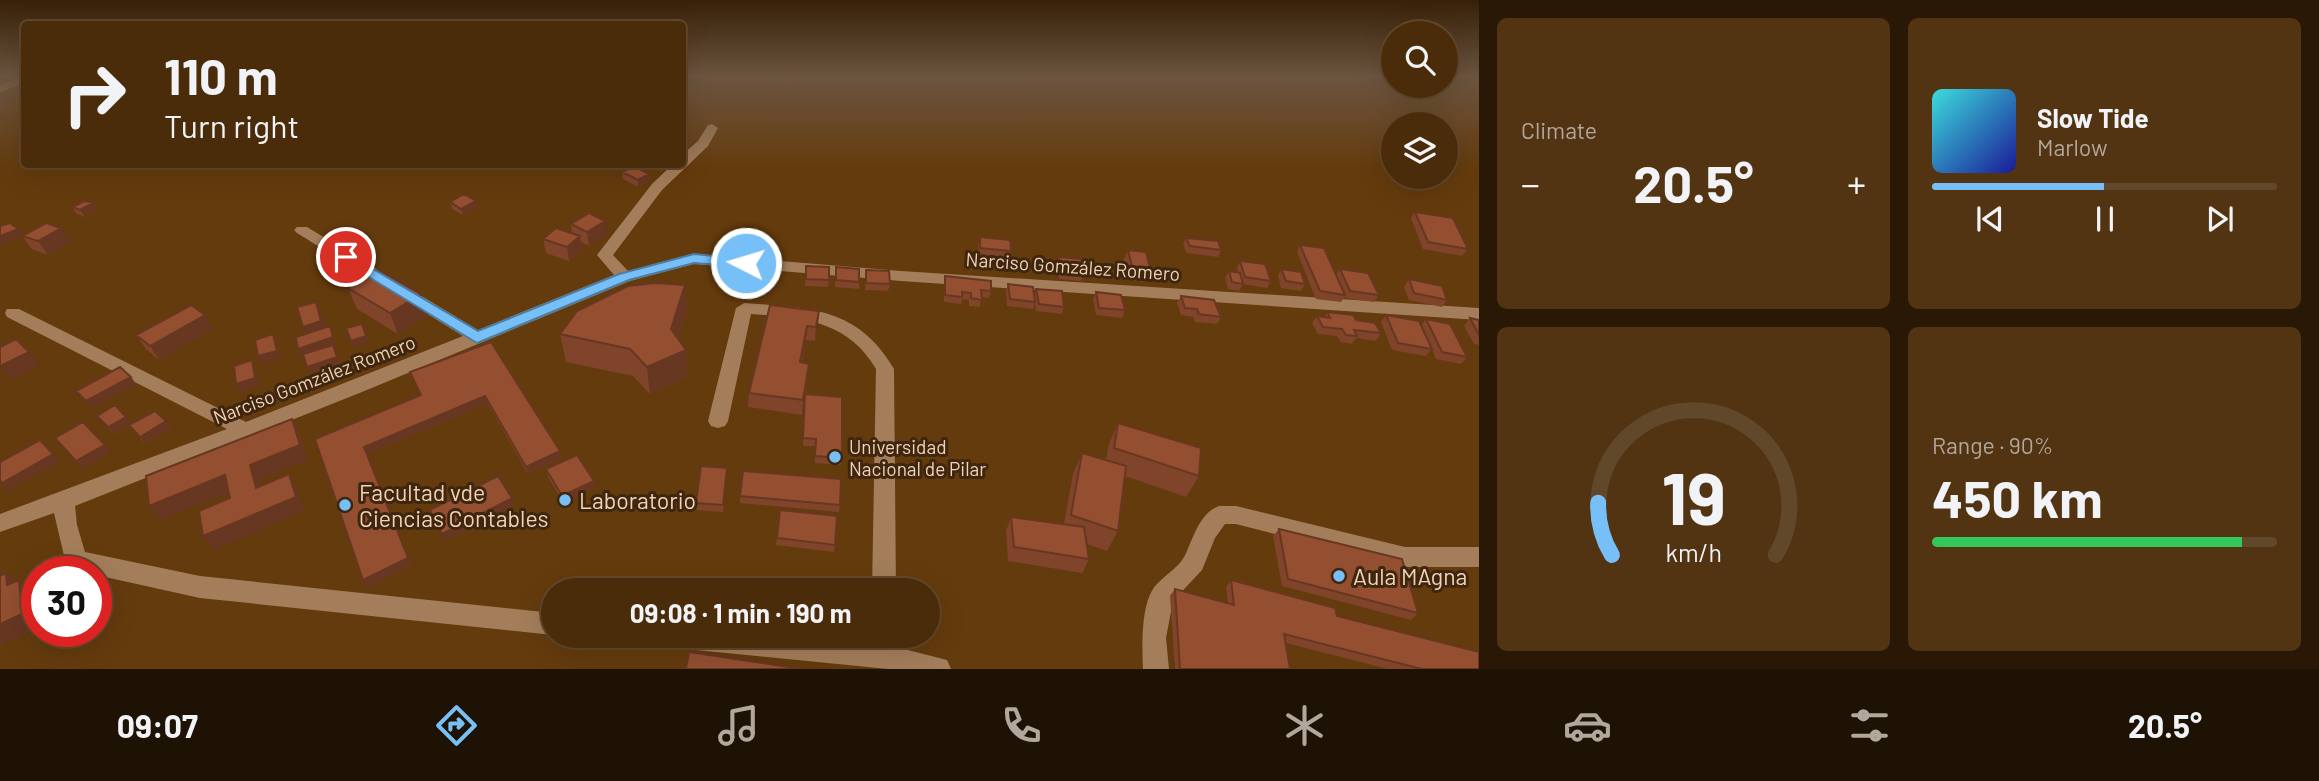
<!DOCTYPE html>
<meta charset="utf-8">
<style>
:root{--surface:#4b2c0a;--page:#523413;--text:#f1f3f6;--muted:#b2a79c;--line:#62482b;--accent:#77bff7}
body{margin:0;font-family:Barlow,sans-serif;background:var(--page);color:var(--text);height:100vh;display:flex;flex-direction:column;font-size:26px;white-space:nowrap}
*{box-sizing:border-box;margin:0}
p{font-size:23px;color:var(--muted)}
.icon{flex:none;width:38px;height:38px;fill:none;stroke:currentColor;stroke-width:2;stroke-linecap:round;stroke-linejoin:round}
.map{position:relative;flex:1;overflow:hidden}
.panel{display:flex;flex-direction:column;gap:18px;padding:18px;background:#291806;width:840px}
.panel>*{flex:none}
.banner{position:absolute;left:21px;top:21px;width:665px;height:147px;border-radius:7px;box-shadow:0 7px 28px #0002,0 0 0 2px var(--line);background:#4b2c0a;color:var(--text);overflow:hidden}
.fabs{position:absolute;left:1381px;top:21px;display:grid;gap:14px}
.fabs a{display:grid;place-items:center;width:77px;height:77px;border-radius:50%;background:var(--surface);box-shadow:0 7px 28px #0002,0 0 0 2px var(--line);font-size:35px}
.speed{position:absolute;left:21px;top:556px;display:flex;gap:14px;font-size:35px;font-weight:700;text-align:center}
.speed>*{display:grid;place-content:center;width:91px;height:91px;border-radius:50%;background:var(--surface);box-shadow:0 7px 28px #0002,0 0 0 2px var(--line);line-height:1}
.speed .limit{border:10px solid #d22;background:#fff;color:#111}
.pin{position:absolute;display:grid;place-items:center;width:60px;height:60px;color:#fff;margin:-30px;border:4px solid #fff;border-radius:50%;box-shadow:0 2px 7px #0007}
.me{position:absolute;width:77px;margin:-38px;rotate:275deg;stroke-linejoin:round;filter:drop-shadow(0 0 5px #0008)}
.turn{display:flex;align-items:center;gap:24px;height:147px;padding:0 28px;font-size:32px}
.turn .icon{width:91px;height:91px;stroke-width:2.5}
.turn b{display:block;font-size:49px;line-height:60px}
.big{font-size:52px;font-weight:700;line-height:1.1}
.panel .tile{flex:1;display:flex;flex-direction:column;justify-content:center;gap:10px;min-width:0;padding:0 24px;border-radius:10px;background:var(--page)}
.panel .dial{align-items:center;gap:0}
.dial svg{height:182px;overflow:visible;fill:none;stroke:var(--line);stroke-width:7;stroke-linecap:round;text-anchor:middle}
.dial text{fill:var(--text);stroke:none}
.song{display:flex;align-items:center;gap:21px}
.cover{width:84px;height:84px;border-radius:10px;background:linear-gradient(135deg,hsl(180 70% 55%),hsl(240 70% 35%))}
.played{height:7px;border-radius:4px;background:linear-gradient(90deg,var(--accent) 50%,var(--line) 50%)}
.keys{display:flex;justify-content:space-around;direction:ltr}
.heat{display:flex;justify-content:space-between;align-items:center;font-size:38px;direction:ltr}
.charge{height:10px;border-radius:5px;background:linear-gradient(90deg,#34c759 90%,var(--line) 0)}
.panel .tiles{flex:1;display:grid;gap:18px;grid-template-columns:repeat(2,1fr)}
.trip{position:absolute;left:541px;top:578px;width:399px;height:70px;border-radius:35px;background:var(--surface);box-shadow:0 7px 28px #0002,0 0 0 2px var(--line);font-weight:700;line-height:70px;text-align:center}
.dock{display:flex;height:112px;justify-content:space-around;align-items:center;background:#1e1204;color:var(--muted)}
.dock .icon{width:49px;height:49px}
.dock .selected{color:var(--accent)}
.dock b{font-size:32px;color:var(--text)}
main{display:flex;flex:1;min-height:0}
.map>svg:first-child{display:block}
.lines{fill:none;stroke-linecap:round;stroke-linejoin:round}
.minor{fill:#a47e5b;fill-rule:evenodd}
.wall{fill:#7f442a}
.shaded-wall{fill:#683722}
.building{fill:#944f31;stroke:#683722;stroke-width:2}
.route{fill:#77bff7;stroke:#4d7ca1;stroke-width:2}
.poi-dot{fill:#77bff7;stroke:#3e260f;stroke-width:2.5}
.labels{text-anchor:middle;dominant-baseline:central;stroke-width:6;stroke-linejoin:round;paint-order:stroke}
.street-label{font-size:19px;fill:#f2d3b7;stroke:#3e260f}
.poi-label{font-size:19px;fill:#f2d3b7;stroke:#3e260f;text-anchor:start}
.near-poi-label{font-size:23px;fill:#f2d3b7;stroke:#3e260f;text-anchor:start}
</style>
<main>
<div class="map">
<svg width="1479" height="669" viewBox="0 0 1479 669">
<rect width="100%" height="100%" fill="#643b0d"/>
<g class="lines">
<path class="minor" d="M 24,76 L 24,83 L 0,92 L 0,85 Z
M 712,124 L 718,128 L 708,146 L 662,190 L 613,255 L 628,271 L 694,254 L 901,271 L 1479,308 L 1479,320 L 901,281 L 694,264 L 630,281 L 362,392 L 75,506 L 77,525 L 85,552 L 200,576 L 553,613 L 553,635 L 200,598 L 96,575 L 96,572 L 68,567 L 65,560 L 54,513 L 0,532 L 0,514 L 227,429 L 7,317 L 5,313 L 7,309 L 19,309 L 246,422 L 463,336 L 297,233 L 294,230 L 297,227 L 307,227 L 478,330 L 614,275 L 597,255 L 652,184 L 673,164 L 682,164 L 682,155 L 698,141 L 708,125 Z
M 744,303 C 809,308 858,307 894,369 L 896,590 L 872,590 L 876,369 C 847,320 803,318 751,314 L 728,421 L 725,426 L 718,428 L 711,426 L 708,421 L 736,308 Z
M 1219,506 L 1236,506 L 1405,547 L 1479,547 L 1479,567 L 1405,567 L 1236,524 L 1225,524 L 1215,538 L 1202,570 L 1173,601 L 1166,638 L 1169,669 L 1143,669 C 1142,647 1141,608 1153,589 C 1162,576 1180,568 1186,553 C 1194,536 1200,513 1219,506 Z
M 654,635 L 792,635 L 872,643 L 872,635 L 896,635 L 896,647 L 947,660 L 951,669 L 888,669 L 666,647 L 657,643 Z"/>
</g>
<path class="wall" d="M 788,76 L 801,76 L 801,79 L 793,86 L 785,84 L 785,78 Z
M 622,172 L 649,174 L 650,180 L 638,187 L 623,179 Z
M 476,201 L 478,207 L 463,215 L 452,209 L 450,202 Z
M 93,203 L 97,210 L 85,217 L 77,214 L 72,207 Z
M 1415,212 L 1468,249 L 1462,256 L 1423,249 L 1411,218 Z
M 571,224 L 607,235 L 589,246 L 581,242 L 583,250 L 569,261 L 546,253 L 543,239 L 572,234 Z
M 22,236 L 71,242 L 48,255 L 32,249 Z
M 980,237 L 1011,251 L 1009,258 L 979,255 L 978,244 Z
M 1186,238 L 1221,250 L 1218,257 L 1187,253 L 1183,245 Z
M 1300,245 L 1336,275 L 1340,269 L 1379,295 L 1374,302 L 1345,298 L 1345,296 L 1341,302 L 1316,299 L 1297,252 Z
M 1128,250 L 1150,268 L 1144,282 L 1126,280 L 1122,264 Z
M 1059,257 L 1084,274 L 1081,281 L 1059,279 L 1057,264 Z
M 1240,261 L 1271,281 L 1267,288 L 1243,284 L 1239,291 L 1228,289 L 1225,278 L 1229,271 L 1238,273 L 1237,268 Z
M 806,266 L 829,280 L 828,287 L 805,286 Z
M 836,267 L 859,282 L 859,289 L 835,287 Z
M 1281,269 L 1305,284 L 1301,291 L 1281,288 L 1278,276 Z
M 866,270 L 890,284 L 888,291 L 865,290 Z
M 945,276 L 991,291 L 989,298 L 981,297 L 980,307 L 969,306 L 969,300 L 962,299 L 961,304 L 944,302 L 944,283 Z
M 1409,279 L 1447,300 L 1442,307 L 1409,300 L 1404,287 Z
M 1008,284 L 1035,302 L 1033,309 L 1007,306 L 1006,291 Z
M 685,285 L 687,312 L 678,339 L 686,350 L 687,377 L 650,394 L 633,376 L 566,362 L 560,334 Z
M 348,288 L 428,315 L 398,334 L 357,309 Z
M 1036,289 L 1064,307 L 1062,314 L 1036,311 L 1034,296 Z
M 1096,292 L 1125,310 L 1122,318 L 1096,315 L 1093,299 Z
M 1181,296 L 1221,317 L 1217,324 L 1195,322 L 1193,317 L 1181,315 L 1177,303 Z
M 819,311 L 815,341 L 806,340 L 802,363 L 809,364 L 806,394 L 842,458 L 841,465 L 815,463 L 815,446 L 803,446 L 805,396 L 802,415 L 748,407 L 749,393 Z
M 1327,312 L 1356,320 L 1381,333 L 1376,341 L 1356,338 L 1352,344 L 1341,342 L 1337,336 L 1318,334 L 1312,323 L 1317,316 L 1324,317 Z
M 1386,315 L 1421,326 L 1426,319 L 1467,357 L 1461,364 L 1436,359 L 1432,349 L 1426,356 L 1392,350 L 1381,322 Z
M 1470,318 L 1479,320 L 1479,345 L 1474,344 L 1464,326 Z
M 213,329 L 159,360 L 146,349 L 136,335 Z
M 491,342 L 560,451 L 562,458 L 528,474 L 488,404 L 367,454 L 411,565 L 367,587 L 315,439 L 421,395 L 410,372 Z
M 97,416 L 132,424 L 166,421 L 171,428 L 145,444 L 129,426 L 114,434 Z
M 1118,423 L 1199,476 L 1186,497 L 1125,476 L 1118,531 L 1107,551 L 1087,544 L 1089,559 L 1082,573 L 1008,561 L 1006,531 L 1011,517 L 1064,524 L 1073,474 L 1082,453 L 1106,460 L 1109,444 Z
M 727,468 L 723,512 L 697,510 L 696,503 Z
M 546,469 L 595,488 L 564,503 L 548,477 Z
M 740,496 L 840,505 L 839,512 L 740,503 Z
M 1279,529 L 1418,613 L 1411,620 L 1282,586 L 1273,536 Z
M 777,538 L 835,545 L 834,552 L 776,545 Z
M 1231,580 L 1337,616 L 1479,669 L 1388,669 L 1286,643 L 1290,669 L 1175,669 L 1170,596 L 1175,589 L 1228,603 L 1226,587 Z"/>
<path class="shaded-wall" d="M 798,76 L 801,76 L 801,79 L 793,86 L 794,80 Z
M 1,94 L 9,107 L 0,111 L 0,95 Z
M 649,174 L 650,180 L 638,187 L 638,180 Z
M 476,201 L 478,207 L 463,215 L 461,209 Z
M 93,203 L 97,210 L 85,217 L 80,210 Z
M 605,221 L 607,235 L 589,246 L 587,232 Z
M 61,228 L 71,242 L 48,255 L 38,241 Z
M 18,229 L 23,236 L 0,246 L 0,236 Z
M 580,236 L 583,250 L 569,261 L 567,247 Z
M 685,285 L 687,312 L 673,355 L 686,350 L 687,377 L 650,394 L 647,367 L 671,329 Z
M 421,294 L 428,315 L 398,334 L 390,313 Z
M 316,302 L 322,316 L 328,335 L 310,341 L 303,327 Z
M 819,311 L 818,325 L 815,341 L 816,327 Z
M 205,315 L 213,329 L 159,360 L 150,346 Z
M 330,326 L 336,345 L 333,346 L 340,364 L 311,374 L 307,367 L 333,346 L 302,356 L 298,349 Z
M 807,326 L 806,340 L 799,377 L 800,362 Z
M 365,331 L 369,343 L 354,348 L 351,341 Z
M 273,334 L 277,342 L 280,358 L 262,364 L 258,356 Z
M 29,352 L 40,366 L 12,380 L 0,366 Z
M 252,360 L 256,368 L 259,385 L 241,392 L 236,384 Z
M 809,364 L 808,378 L 802,415 L 803,400 Z
M 131,377 L 136,384 L 92,408 L 86,401 Z
M 485,396 L 488,404 L 367,454 L 411,565 L 367,587 L 363,580 L 364,447 Z
M 126,417 L 132,424 L 114,434 L 108,427 Z
M 292,419 L 300,434 L 308,460 L 259,480 L 265,502 L 256,488 L 250,465 Z
M 166,421 L 171,428 L 145,444 L 140,437 Z
M 105,445 L 111,452 L 82,469 L 76,461 Z
M 560,451 L 562,458 L 528,474 L 526,467 Z
M 53,454 L 60,462 L 9,490 L 2,483 Z
M 289,474 L 297,488 L 304,511 L 214,550 L 203,536 Z
M 225,475 L 235,490 L 161,520 L 149,506 Z
M 594,481 L 595,488 L 564,503 L 562,496 Z
M 512,498 L 514,506 L 445,541 L 442,534 Z
M 6,573 L 20,585 L 19,580 L 34,594 L 37,628 L 0,645 L 0,624 L 7,585 Z"/>
<path class="building" d="M 788,76 L 798,76 L 794,80 L 785,78 Z
M 634,166 L 649,174 L 638,180 L 622,172 Z
M 464,194 L 476,201 L 461,209 L 450,202 Z
M 85,201 L 93,203 L 80,210 L 72,207 Z
M 1415,212 L 1453,218 L 1468,249 L 1428,242 Z
M 589,213 L 605,221 L 587,232 L 571,224 Z
M 10,223 L 18,229 L 0,236 L 0,226 Z
M 46,223 L 61,228 L 38,241 L 22,236 Z
M 556,228 L 580,236 L 567,247 L 543,239 Z
M 980,237 L 1010,240 L 1011,251 L 980,248 Z
M 1186,238 L 1218,241 L 1221,250 L 1190,246 Z
M 1300,245 L 1324,248 L 1345,295 L 1320,291 Z
M 1128,250 L 1146,252 L 1150,268 L 1132,266 Z
M 1059,257 L 1081,259 L 1084,274 L 1061,272 Z
M 1240,261 L 1265,264 L 1271,281 L 1245,277 Z
M 806,266 L 829,267 L 829,280 L 806,279 Z
M 836,267 L 859,269 L 859,282 L 836,280 Z
M 1281,269 L 1301,272 L 1305,284 L 1286,281 Z
M 1340,269 L 1368,273 L 1379,295 L 1350,291 Z
M 378,270 L 421,294 L 390,313 L 348,288 Z
M 866,270 L 889,271 L 890,284 L 866,283 Z
M 1229,271 L 1240,273 L 1243,284 L 1232,282 Z
M 945,276 L 991,281 L 991,291 L 981,290 L 982,300 L 971,298 L 971,293 L 962,292 L 962,297 L 945,295 Z
M 1409,279 L 1442,286 L 1447,300 L 1414,293 Z
M 656,283 L 685,285 L 671,329 L 686,350 L 647,367 L 630,349 L 560,334 L 577,311 L 628,286 Z
M 1008,284 L 1033,287 L 1035,302 L 1010,299 Z
M 1036,289 L 1062,291 L 1064,307 L 1039,304 Z
M 1096,292 L 1121,295 L 1125,310 L 1099,308 Z
M 1181,296 L 1214,300 L 1221,317 L 1199,314 L 1197,309 L 1185,308 Z
M 316,302 L 321,321 L 303,327 L 297,307 Z
M 191,305 L 205,315 L 150,346 L 136,335 Z
M 770,305 L 819,311 L 816,327 L 807,326 L 800,362 L 809,364 L 803,400 L 749,393 Z
M 1327,312 L 1353,315 L 1356,320 L 1375,323 L 1381,333 L 1354,330 L 1357,336 L 1346,335 L 1342,329 L 1323,327 L 1317,316 L 1330,318 Z
M 1386,315 L 1419,321 L 1432,349 L 1398,343 Z
M 1470,318 L 1479,320 L 1479,335 Z
M 1426,319 L 1450,324 L 1467,357 L 1442,352 Z
M 362,324 L 366,336 L 351,341 L 346,328 Z
M 330,326 L 333,337 L 298,349 L 296,337 Z
M 273,334 L 277,351 L 258,356 L 255,340 Z
M 16,339 L 29,352 L 0,366 L 0,347 Z
M 491,342 L 560,451 L 526,467 L 485,396 L 364,447 L 408,558 L 363,580 L 315,439 L 421,395 L 410,372 Z
M 333,345 L 337,357 L 307,367 L 303,354 Z
M 252,360 L 255,378 L 236,384 L 234,366 Z
M 120,367 L 131,377 L 86,401 L 76,391 Z
M 805,394 L 842,397 L 842,458 L 815,456 L 816,439 L 803,438 Z
M 115,405 L 126,417 L 108,427 L 97,416 Z
M 155,411 L 166,421 L 140,437 L 129,425 Z
M 292,419 L 300,445 L 250,465 L 256,488 L 289,474 L 296,497 L 203,536 L 199,511 L 230,498 L 225,475 L 149,506 L 146,476 Z
M 83,422 L 105,445 L 76,461 L 55,438 Z
M 1118,423 L 1201,448 L 1199,476 L 1114,448 Z
M 40,440 L 53,454 L 2,483 L 0,480 L 0,462 Z
M 1082,453 L 1126,466 L 1118,531 L 1071,515 Z
M 577,455 L 594,481 L 562,496 L 546,469 Z
M 701,466 L 727,468 L 723,505 L 696,503 Z
M 743,471 L 841,479 L 840,505 L 740,496 Z
M 498,476 L 512,498 L 442,534 L 430,510 Z
M 780,510 L 837,516 L 835,545 L 777,538 Z
M 1011,517 L 1084,527 L 1089,559 L 1014,547 Z
M 1279,529 L 1402,559 L 1418,613 L 1288,579 Z
M 6,573 L 7,585 L 19,580 L 22,614 L 0,624 L 0,576 Z
M 1231,580 L 1335,608 L 1337,616 L 1479,652 L 1479,669 L 1422,669 L 1284,634 L 1290,669 L 1180,669 L 1175,589 L 1234,605 Z
M 689,652 L 796,668 L 796,669 L 686,669 Z"/>
<linearGradient id="sky" x2="0" y2="1"><stop stop-color="#372007"/><stop offset="0.45" stop-color="#6c5540"/><stop offset="1" stop-color="#6c5540" stop-opacity="0"/></linearGradient>
<rect width="1479" height="169" fill="url(#sky)"/>
<path class="route" d="M 346,253 L 478,331 L 619,274 L 694,254 L 746,259 L 753,263 L 746,267 L 694,263 L 629,280 L 477,343 L 341,260 L 339,257 Z"/>
<g class="poi-dot">
<circle cx="835" cy="457" r="7"/>
<circle cx="565" cy="500" r="7"/>
<circle cx="345" cy="505" r="7"/>
<circle cx="1339" cy="576" r="7"/>
</g>
<g class="labels">
<g class="street-label">
<text transform="translate(1073 266) rotate(4)">Narciso Gomzález Romero</text>
<text transform="translate(314 379) rotate(-21)">Narciso Gomzález Romero</text>
</g>
<g class="poi-label">
<text x="849" y="446">Universidad<tspan x="849" dy="22">Nacional de Pilar</tspan></text>
</g>
<g class="near-poi-label">
<text x="359" y="492">Facultad vde<tspan x="359" dy="26">Ciencias Contables</tspan></text>
<text x="579" y="500">Laboratorio</text>
<text x="1353" y="576">Aula MAgna</text>
</g>
</g>
</svg>
<div class="fabs">
<a><svg class="icon" aria-label="search" viewBox="0 0 24 24"><circle cx="10" cy="10" r="6"/><path d="M15 15l6 6"/></svg></a>
<a><svg class="icon" aria-label="layers" viewBox="0 0 24 24"><path d="M12 4l9 5-9 5-9-5zM3 14l9 5 9-5"/></svg></a>
</div>
<div class="speed"><div class="limit">30</div></div>
<div class="pin" style="left:346px;top:257px;background:#d93025"><svg class="icon" aria-label="arrive" viewBox="0 0 24 24"><path d="M6 21V4h12l-3 4 3 4H6"/></svg></div>
<svg class="me" style="left:746px;top:263px" viewBox="-20 -20 40 40"><circle r="17" fill="#77bff7" stroke="#fff" stroke-width="3"/><path d="M0-11L8 9 0 5-8 9z" fill="#fff"/></svg>
<div class="trip">09:08 · 1 min · 190 m</div>
<div class="banner">
<div class="turn"><svg class="icon" aria-label="right" viewBox="0 0 24 24"><path d="M7 20v-9h11M14 6l5 5-5 5"/></svg><div><b>110 m</b>Turn right</div></div>
</div>
</div>
<section class="panel">
<div class="tiles">
<div class="tile"><p>Climate</p>
<div class="heat"><a>−</a><b class="big">20.5°</b><a>+</a></div>
</div>
<div class="tile">
<div class="song"><i class="cover"></i><div><b>Slow Tide</b><p>Marlow</p></div></div>
<div class="played"></div>
<div class="keys"><svg class="icon" aria-label="previous" viewBox="0 0 24 24"><path d="M18 5L8 12l10 7zM5 5v14"/></svg><svg class="icon" aria-label="pause" viewBox="0 0 24 24"><path d="M8 5v14M16 5v14"/></svg><svg class="icon" aria-label="next" viewBox="0 0 24 24"><path d="M6 5l10 7-10 7zM19 5v14"/></svg></div>
</div>
<div class="tile dial"><svg viewBox="0 0 100 80">
<path d="M14 69A42 42 0 1 1 86 69"/>
<path d="M14 69A42 42 0 0 1 8 46" stroke="#77bff7"/>
<text x="50" y="56" font-size="32" font-weight="700">19</text>
<text x="50" y="72" font-size="11">km/h</text>
</svg></div>
<div class="tile"><p>Range · 90%</p><b class="big">450 km</b><div class="charge"></div></div>
</div>
</section>
</main>
<nav class="dock">
<b>09:07</b>
<svg class="icon selected" aria-label="directions" viewBox="0 0 24 24"><path d="M12 3l9 9-9 9-9-9zM9 14v-3h6M13 9l2 2-2 2"/></svg>
<svg class="icon" aria-label="music" viewBox="0 0 24 24"><path d="M9 18V5l10-2v13"/><circle cx="6" cy="18" r="3"/><circle cx="16" cy="16" r="3"/></svg>
<svg class="icon" aria-label="phone" viewBox="0 0 24 24"><path d="M5 4h4l2 5-3 2q2 4 5 5l2-3 5 2v4C11 20 4 13 5 4z"/></svg>
<svg class="icon" aria-label="climate" viewBox="0 0 24 24"><path d="M12 3v18M4 7l16 10M4 17L20 7"/></svg>
<svg class="icon" aria-label="car" viewBox="0 0 24 24"><path d="M5 17H2v-5l4-1 3-4h7l3 4 3 1v5h-3M9 17h6M6 11h13"/><circle cx="7" cy="17" r="2"/><circle cx="17" cy="17" r="2"/></svg>
<svg class="icon" aria-label="filters" viewBox="0 0 24 24"><path d="M4 7h16M4 17h16"/><circle cx="9" cy="7" r="2"/><circle cx="15" cy="17" r="2"/></svg>
<b>20.5°</b>
</nav>
